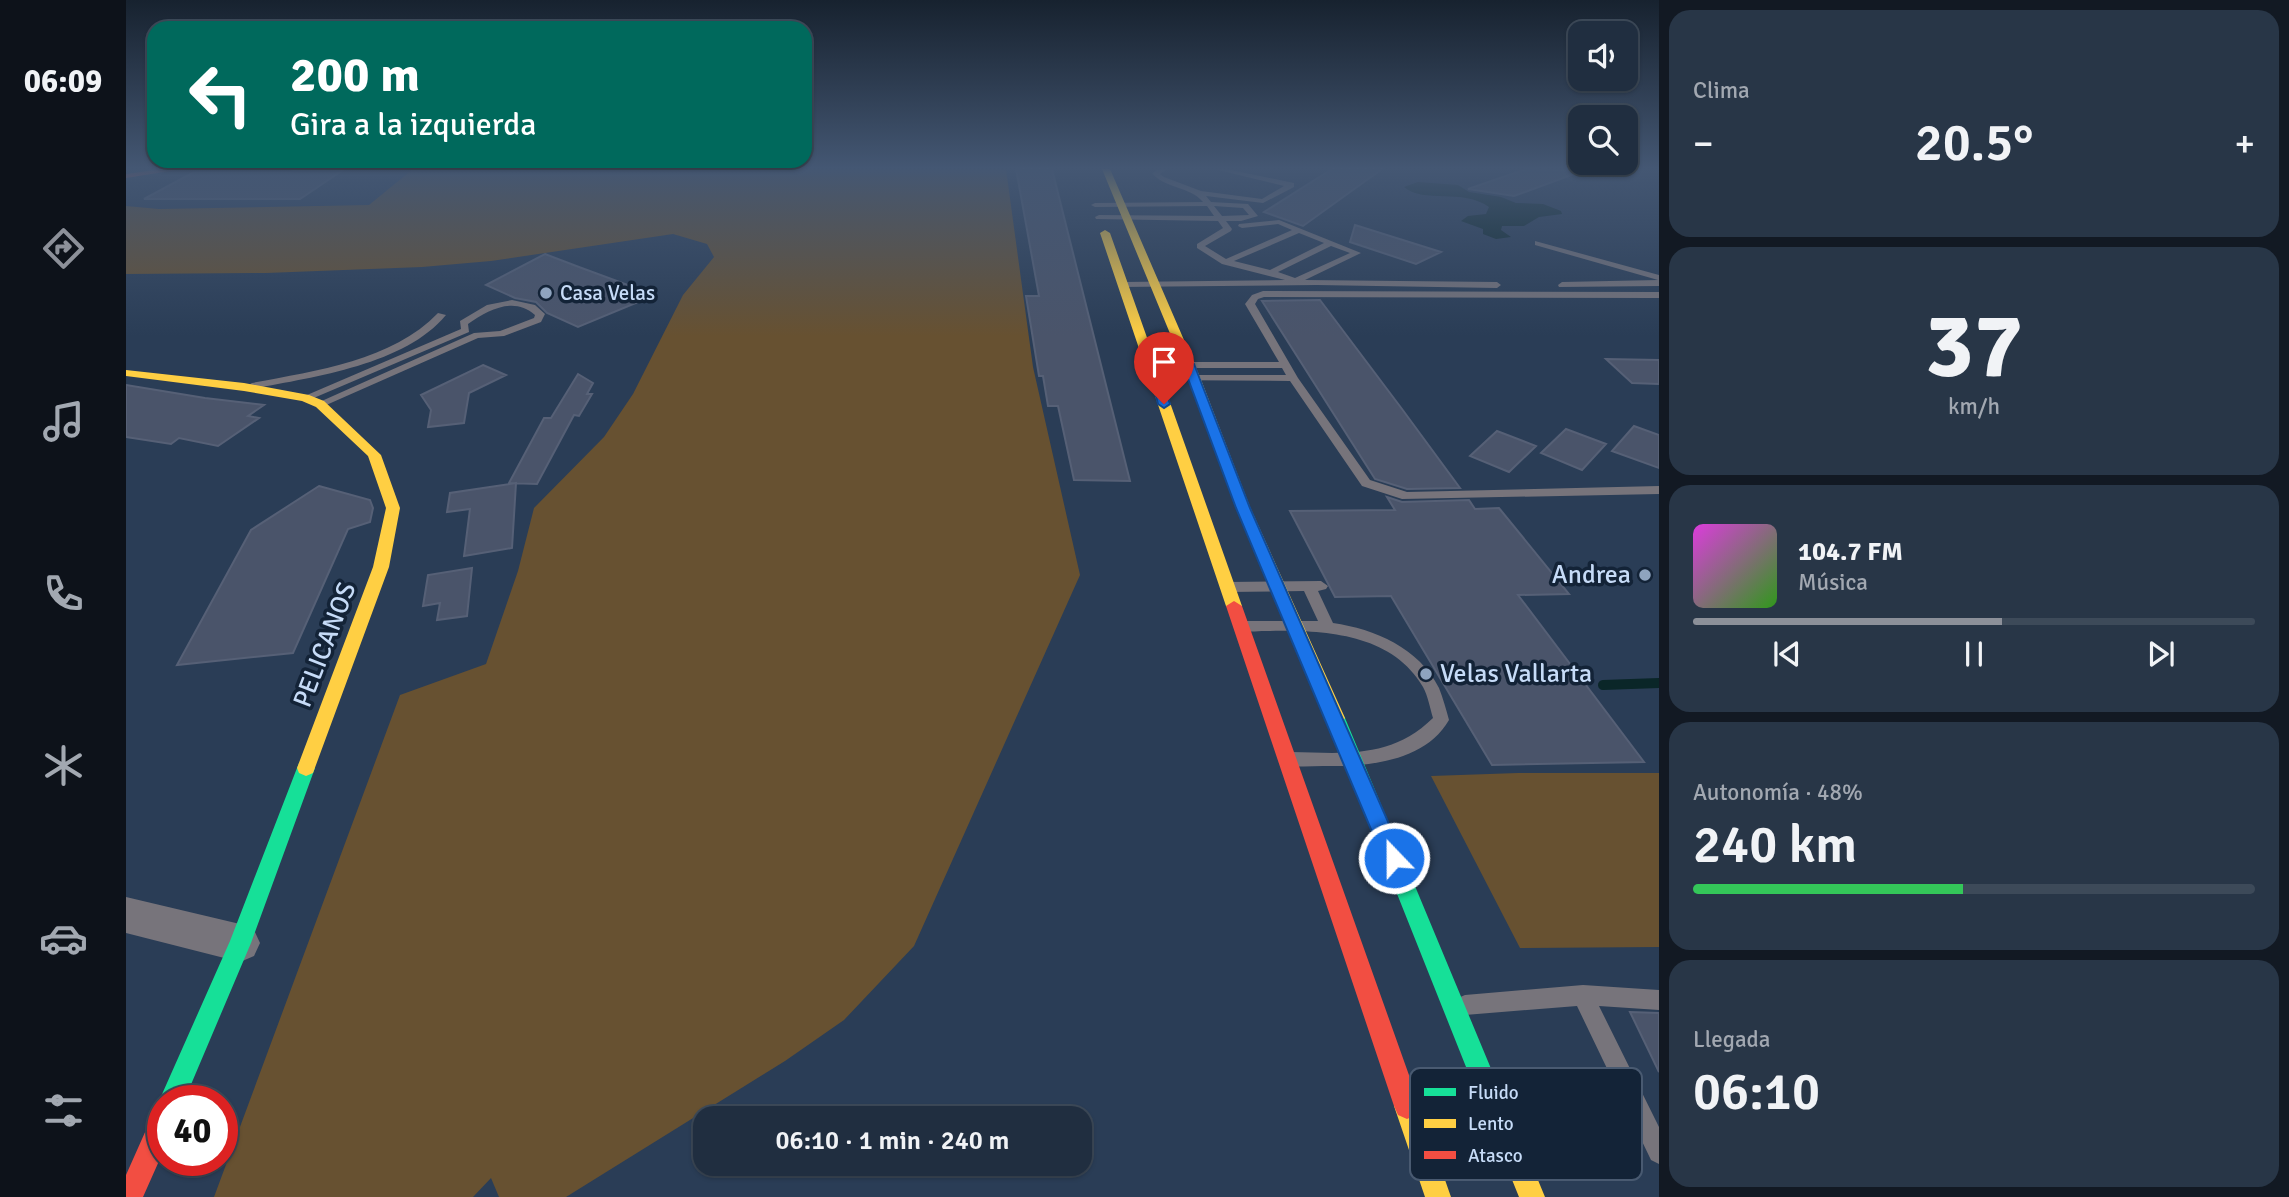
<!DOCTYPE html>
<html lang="es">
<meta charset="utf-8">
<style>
:root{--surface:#202e40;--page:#283647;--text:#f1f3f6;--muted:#a2a8b1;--line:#3d4a59;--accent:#8c9099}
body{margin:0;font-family:Signika,sans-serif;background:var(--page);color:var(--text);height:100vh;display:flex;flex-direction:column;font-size:26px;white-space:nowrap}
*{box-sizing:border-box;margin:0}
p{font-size:23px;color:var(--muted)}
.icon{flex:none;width:38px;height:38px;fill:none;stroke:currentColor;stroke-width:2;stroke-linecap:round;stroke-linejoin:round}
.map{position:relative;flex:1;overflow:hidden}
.drawer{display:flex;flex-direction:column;gap:10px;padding:10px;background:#121923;width:630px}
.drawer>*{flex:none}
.guide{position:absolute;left:21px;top:21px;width:665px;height:147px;border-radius:21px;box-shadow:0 2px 5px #0004,0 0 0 2px var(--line);background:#00695c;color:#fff;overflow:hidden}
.buttons{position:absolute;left:1442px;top:21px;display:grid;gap:14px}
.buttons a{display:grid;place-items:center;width:70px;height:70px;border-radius:14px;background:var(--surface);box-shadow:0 2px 5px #0004,0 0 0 2px var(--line);font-size:35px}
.speed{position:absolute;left:21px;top:1085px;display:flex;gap:14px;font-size:35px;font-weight:700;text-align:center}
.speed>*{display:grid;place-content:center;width:91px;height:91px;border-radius:50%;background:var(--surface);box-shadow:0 2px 5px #0004,0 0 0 2px var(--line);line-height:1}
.speed .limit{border:10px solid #d22;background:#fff;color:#111}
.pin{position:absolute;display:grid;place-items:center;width:60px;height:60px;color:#fff;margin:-72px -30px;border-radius:50% 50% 50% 0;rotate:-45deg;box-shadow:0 0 7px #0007}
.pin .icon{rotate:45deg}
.me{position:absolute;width:77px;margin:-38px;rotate:338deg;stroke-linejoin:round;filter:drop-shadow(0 0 5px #0008)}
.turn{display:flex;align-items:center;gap:24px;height:147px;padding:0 28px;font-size:32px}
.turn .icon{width:91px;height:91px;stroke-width:2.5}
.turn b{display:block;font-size:49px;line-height:60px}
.big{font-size:52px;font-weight:600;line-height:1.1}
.drawer .card{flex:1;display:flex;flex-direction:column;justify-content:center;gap:10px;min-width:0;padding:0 24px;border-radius:21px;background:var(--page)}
.drawer .dial{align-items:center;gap:0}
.dial b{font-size:91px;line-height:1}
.song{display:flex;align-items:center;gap:21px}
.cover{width:84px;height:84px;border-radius:10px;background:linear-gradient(135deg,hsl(300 70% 55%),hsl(110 70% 35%))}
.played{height:7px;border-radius:4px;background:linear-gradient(90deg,var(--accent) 55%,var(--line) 55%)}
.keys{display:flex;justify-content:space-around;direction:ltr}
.heat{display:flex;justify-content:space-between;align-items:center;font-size:38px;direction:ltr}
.charge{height:10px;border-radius:5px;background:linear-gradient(90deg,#34c759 48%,var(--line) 0)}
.trip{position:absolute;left:567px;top:1106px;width:399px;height:70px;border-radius:21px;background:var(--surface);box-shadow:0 2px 5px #0004,0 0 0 2px var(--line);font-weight:600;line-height:70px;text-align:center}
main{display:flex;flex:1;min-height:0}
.tabs{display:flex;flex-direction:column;width:126px;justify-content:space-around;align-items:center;background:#0d121a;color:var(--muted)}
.tabs .icon{width:49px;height:49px}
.tabs .on{color:var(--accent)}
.tabs b{font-size:32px;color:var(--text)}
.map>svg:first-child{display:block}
.green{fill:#675131}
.water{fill:#0a2628}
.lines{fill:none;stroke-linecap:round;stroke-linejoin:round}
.stream{stroke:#0a2628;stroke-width:10}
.building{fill:#4a546a;stroke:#566076;stroke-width:2}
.lane{fill:#77747b;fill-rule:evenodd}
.street{fill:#77747b;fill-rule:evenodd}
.fast{fill:#16e098;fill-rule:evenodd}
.slow{fill:#ffcf43;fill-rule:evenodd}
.jam{fill:#f24e42;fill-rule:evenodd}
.route{fill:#1a73e8;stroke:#114b97;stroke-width:2}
.poi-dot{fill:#8fa4bf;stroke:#132337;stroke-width:2.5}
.labels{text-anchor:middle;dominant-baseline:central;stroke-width:7;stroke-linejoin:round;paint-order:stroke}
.far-poi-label{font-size:21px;fill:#c6dbf7;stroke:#132337;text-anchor:start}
.poi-label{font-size:26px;fill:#c6dbf7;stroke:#132337;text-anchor:end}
.street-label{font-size:26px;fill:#c6dbf7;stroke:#132337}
.key{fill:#132337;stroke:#495a71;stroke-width:2}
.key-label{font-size:19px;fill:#c6dbf7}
</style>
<main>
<nav class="tabs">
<b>06:09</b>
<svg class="icon on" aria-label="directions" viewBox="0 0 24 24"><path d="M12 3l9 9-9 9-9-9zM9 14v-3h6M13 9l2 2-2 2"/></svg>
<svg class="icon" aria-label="music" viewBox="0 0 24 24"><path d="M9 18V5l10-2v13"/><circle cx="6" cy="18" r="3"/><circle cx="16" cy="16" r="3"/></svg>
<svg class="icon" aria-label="phone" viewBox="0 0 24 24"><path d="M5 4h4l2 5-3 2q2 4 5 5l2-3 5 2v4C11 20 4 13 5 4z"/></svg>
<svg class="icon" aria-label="climate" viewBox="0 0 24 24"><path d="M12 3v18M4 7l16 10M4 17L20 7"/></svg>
<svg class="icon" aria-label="car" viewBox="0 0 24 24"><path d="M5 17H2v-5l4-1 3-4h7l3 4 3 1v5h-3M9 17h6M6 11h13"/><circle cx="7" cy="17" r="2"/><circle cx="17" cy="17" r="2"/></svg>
<svg class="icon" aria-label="filters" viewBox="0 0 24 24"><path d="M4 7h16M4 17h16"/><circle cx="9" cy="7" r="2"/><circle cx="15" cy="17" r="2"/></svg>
</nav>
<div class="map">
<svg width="1533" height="1197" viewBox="0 0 1533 1197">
<rect width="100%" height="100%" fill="#2a3d56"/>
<path class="green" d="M 287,169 L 880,169 L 907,367 L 954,575 L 788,946 L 718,1020 L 659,1061 L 440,1197 L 373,1197 L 365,1178 L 347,1197 L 88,1197 L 274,695 L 360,664 L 392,571 L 408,508 L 478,437 L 507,394 L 557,295 L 588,257 L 581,244 L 547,234 L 365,261 L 296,267 L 140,273 L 0,274 L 0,206 L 33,209 L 243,205 Z
M 1392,773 L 1533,773 L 1533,947 L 1394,948 L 1305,776 Z"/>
<path class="water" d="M 1292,182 L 1332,185 L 1343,192 L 1375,197 L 1390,203 L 1417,204 L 1435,211 L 1436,214 L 1413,217 L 1398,226 L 1376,226 L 1375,230 L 1385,237 L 1370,239 L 1357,234 L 1357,229 L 1335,221 L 1342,216 L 1360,214 L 1363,207 C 1337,188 1298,204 1278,187 Z"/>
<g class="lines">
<path class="stream" d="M 1477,685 L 1533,683"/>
</g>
<path class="building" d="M 890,169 L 926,169 L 1004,481 L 948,480 L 932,406 L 922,406 L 917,376 L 913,376 L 900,296 L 913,296 Z
M 1206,169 L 1256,169 L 1177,226 L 1138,212 Z
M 1400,169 L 1456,171 L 1388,196 L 1342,189 Z
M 169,170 L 217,170 L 174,199 L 18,199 L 68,172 L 165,172 Z
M 1229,225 L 1315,252 L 1290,264 L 1224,242 Z
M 419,254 L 453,267 L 529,295 L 452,327 L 421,313 L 410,302 L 389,298 L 360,285 Z
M 1194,300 L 1276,409 L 1334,488 L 1281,489 L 1249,479 L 1136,301 Z
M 1480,359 L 1533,360 L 1533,384 L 1506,383 Z
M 357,365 L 380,375 L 343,393 L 338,423 L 302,427 L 305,410 L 295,395 Z
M 452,374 L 467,383 L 461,394 L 466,394 L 453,416 L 448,415 L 411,484 L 383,483 L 418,418 L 425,418 Z
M 0,385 L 79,398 L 138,405 L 122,416 L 133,418 L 92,446 L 53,438 L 45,444 L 0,437 Z
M 1508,426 L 1533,435 L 1533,468 L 1486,451 Z
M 1440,429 L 1480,444 L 1456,470 L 1415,453 Z
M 1371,431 L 1410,446 L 1383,472 L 1344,456 Z
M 390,483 L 386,548 L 338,556 L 344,509 L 321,512 L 324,493 Z
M 193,486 L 244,500 L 247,508 L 244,522 L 222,529 L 167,653 L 51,665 L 125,530 Z
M 1261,497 L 1276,502 L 1343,500 L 1349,509 L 1373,508 L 1443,594 L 1392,595 L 1518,762 L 1366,765 L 1265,596 L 1209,597 L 1164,511 L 1269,510 Z
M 346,568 L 341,616 L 311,620 L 314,603 L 297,606 L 302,575 Z
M 1504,1012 L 1533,1013 L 1533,1072 Z"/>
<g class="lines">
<path class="lane" d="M 1033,169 L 1041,169 L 1034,174 L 1038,177 L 1075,191 L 1136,199 L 1158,186 L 1088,169 L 1100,169 L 1168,183 L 1168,187 L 1137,203 L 1080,196 L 1085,202 L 1122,204 L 1132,216 L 1115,221 L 1100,221 L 1106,229 L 1105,231 L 1079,246 L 1100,259 L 1166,230 L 1152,224 L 1116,228 L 1112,226 L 1113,224 L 1153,220 L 1235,253 L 1179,280 L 1371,282 L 1375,285 L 1371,288 L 1191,285 L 994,287 L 993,285 L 997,282 L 1159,280 L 1096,264 L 1071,248 L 1071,244 L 1097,228 L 1092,221 L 970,219 L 969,217 L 973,215 L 1088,216 L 1081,206 L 969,207 L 965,205 L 969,203 L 1077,202 C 1064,186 1039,189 1026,173 ZM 1088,206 L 1117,208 L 1123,215 L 1096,216 ZM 1173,233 L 1198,243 L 1144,270 L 1108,261 ZM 1205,246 L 1224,253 L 1169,278 L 1152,272 Z
M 1409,241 L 1533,275 L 1533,286 L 1433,287 L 1432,285 L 1436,282 L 1532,280 L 1409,245 Z
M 1137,291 L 1533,292 L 1533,298 L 1138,297 L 1132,299 L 1129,304 L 1172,378 L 1244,480 L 1281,492 L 1533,486 L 1533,494 L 1276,499 L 1236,486 L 1164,381 L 1025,380 L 1024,378 L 1029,375 L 1160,375 L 1156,368 L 1025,368 L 1020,365 L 1025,362 L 1153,362 L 1119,304 L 1126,295 Z
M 386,300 L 409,305 L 419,314 L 415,322 L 378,336 L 352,338 L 198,406 L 194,407 L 189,404 L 348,333 L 374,331 L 408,318 L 409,315 C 388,296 362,310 342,324 L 343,332 L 183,400 L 175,400 L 174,398 L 335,329 L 334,321 L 361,305 Z
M 312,313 L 320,315 C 279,365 187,377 126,389 L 121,386 L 126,383 C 188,371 266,361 312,313 Z
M 1195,581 L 1202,586 L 1200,589 L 1192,591 L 1207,623 C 1249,629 1293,648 1313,688 C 1317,698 1320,709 1323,720 C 1299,762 1240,767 1197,766 C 1184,766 1171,768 1159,764 L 1157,759 L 1159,754 L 1165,752 C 1219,753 1265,759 1307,718 C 1304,708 1302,696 1297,687 C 1265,632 1195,630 1139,631 C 1129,631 1116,634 1109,626 L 1116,621 L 1192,621 L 1178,591 L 1102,592 L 1095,587 L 1102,582 Z
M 1457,985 L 1533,990 L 1533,1010 L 1473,1006 L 1533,1127 L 1533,1164 L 1525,1160 L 1451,1006 L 1339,1015 L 1332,1012 L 1329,1005 L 1332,998 L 1339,995 Z"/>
<path class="street" d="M 0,897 L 114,924 L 128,930 L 134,943 L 128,956 L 114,962 L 0,933 Z"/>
<path class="fast" d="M 1210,711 L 1216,713 L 1219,718 L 1371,1083 L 1368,1092 L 1359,1095 L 1350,1092 L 1201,718 L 1204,713 Z
M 180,760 L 187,763 L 189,768 L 125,943 L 58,1101 L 37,1101 L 37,1110 L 33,1101 L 104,941 L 171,768 L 173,763 Z"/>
<path class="slow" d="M 976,169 L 984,169 L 1074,377 L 1124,507 L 1219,718 L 1216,723 L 1210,725 L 1204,723 L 1201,718 L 1110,507 L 1062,377 Z
M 979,230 L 984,233 L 1116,606 L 1114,610 L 1108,611 L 1100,606 L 974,233 Z
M 0,370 L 118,383 L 183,395 L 198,401 L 255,455 L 274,508 L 263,567 L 187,773 L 180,776 L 173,773 L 171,768 L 247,567 L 260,508 L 242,456 L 190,407 L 176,401 L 118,391 L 0,376 Z
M 1359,1071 L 1368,1074 L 1419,1197 L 1393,1197 L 1347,1083 L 1350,1074 Z
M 1281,1093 L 1290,1097 L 1325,1197 L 1299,1197 L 1268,1106 L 1272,1097 Z"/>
<path class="jam" d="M 36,169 L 56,169 L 0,178 L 0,174 Z
M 1108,601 L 1116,606 L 1294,1106 L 1290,1115 L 1281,1119 L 1272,1115 L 1268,1106 L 1100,606 Z
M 37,1108 L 37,1152 L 17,1197 L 0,1197 L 0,1175 L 28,1112 Z"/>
</g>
<linearGradient id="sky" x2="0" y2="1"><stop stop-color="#17222f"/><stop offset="0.5" stop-color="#445773"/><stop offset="1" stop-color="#445773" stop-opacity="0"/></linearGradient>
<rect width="1533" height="336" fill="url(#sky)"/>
<path class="route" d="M 1062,361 L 1068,364 L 1124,508 L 1278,858 L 1275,865 L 1268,867 L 1261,865 L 1257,858 L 1110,508 L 1058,368 L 1032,368 L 1044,404 L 1038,408 L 1032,404 L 1021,362 Z"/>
<g class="poi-dot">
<circle cx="420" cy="293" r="7"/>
<circle cx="1519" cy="575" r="7"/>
<circle cx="1300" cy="674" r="7"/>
</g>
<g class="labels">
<g class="far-poi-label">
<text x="434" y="293">Casa Velas</text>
</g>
<g class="poi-label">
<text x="1505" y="575">Andrea</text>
<text x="1314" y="674" text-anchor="start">Velas Vallarta</text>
</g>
<g class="street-label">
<text transform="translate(199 645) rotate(-69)">PELICANOS</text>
</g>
</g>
<rect x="1284" y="1068" width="232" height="112" rx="10" class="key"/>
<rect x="1298" y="1088" width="32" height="8" fill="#16e098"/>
<rect x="1298" y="1119" width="32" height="9" fill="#ffcf43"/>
<rect x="1298" y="1151" width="32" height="8" fill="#f24e42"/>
<g class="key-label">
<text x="1342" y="1099">Fluido</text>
<text x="1342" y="1130">Lento</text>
<text x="1342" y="1162">Atasco</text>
</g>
</svg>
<div class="buttons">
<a><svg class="icon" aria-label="sound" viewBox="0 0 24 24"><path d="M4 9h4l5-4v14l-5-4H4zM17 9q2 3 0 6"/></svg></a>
<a><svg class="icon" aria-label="search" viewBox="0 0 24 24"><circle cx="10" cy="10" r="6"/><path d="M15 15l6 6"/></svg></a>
</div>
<div class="speed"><div class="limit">40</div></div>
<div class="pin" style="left:1038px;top:404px;background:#d93025"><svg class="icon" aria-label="arrive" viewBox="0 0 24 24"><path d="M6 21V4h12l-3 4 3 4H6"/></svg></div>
<svg class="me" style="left:1268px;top:858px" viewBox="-20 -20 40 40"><circle r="17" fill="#1a73e8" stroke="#fff" stroke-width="3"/><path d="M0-11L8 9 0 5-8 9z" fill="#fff"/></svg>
<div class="trip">06:10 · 1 min · 240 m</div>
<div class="guide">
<div class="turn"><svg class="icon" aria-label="left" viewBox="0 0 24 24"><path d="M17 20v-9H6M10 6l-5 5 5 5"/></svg><div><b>200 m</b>Gira a la izquierda</div></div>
</div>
</div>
<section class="drawer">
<div class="card"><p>Clima</p>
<div class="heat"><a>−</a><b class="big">20.5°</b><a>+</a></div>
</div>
<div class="card dial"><b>37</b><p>km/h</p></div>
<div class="card">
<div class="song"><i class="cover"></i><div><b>104.7 FM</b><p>Música</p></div></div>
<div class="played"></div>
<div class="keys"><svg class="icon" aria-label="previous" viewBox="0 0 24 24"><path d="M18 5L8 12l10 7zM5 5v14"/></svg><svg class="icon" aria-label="pause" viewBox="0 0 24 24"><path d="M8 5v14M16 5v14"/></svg><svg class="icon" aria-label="next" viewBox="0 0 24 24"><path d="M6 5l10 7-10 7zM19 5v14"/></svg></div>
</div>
<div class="card"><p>Autonomía · 48%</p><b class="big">240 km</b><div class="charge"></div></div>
<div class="card"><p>Llegada</p><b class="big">06:10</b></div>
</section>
</main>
